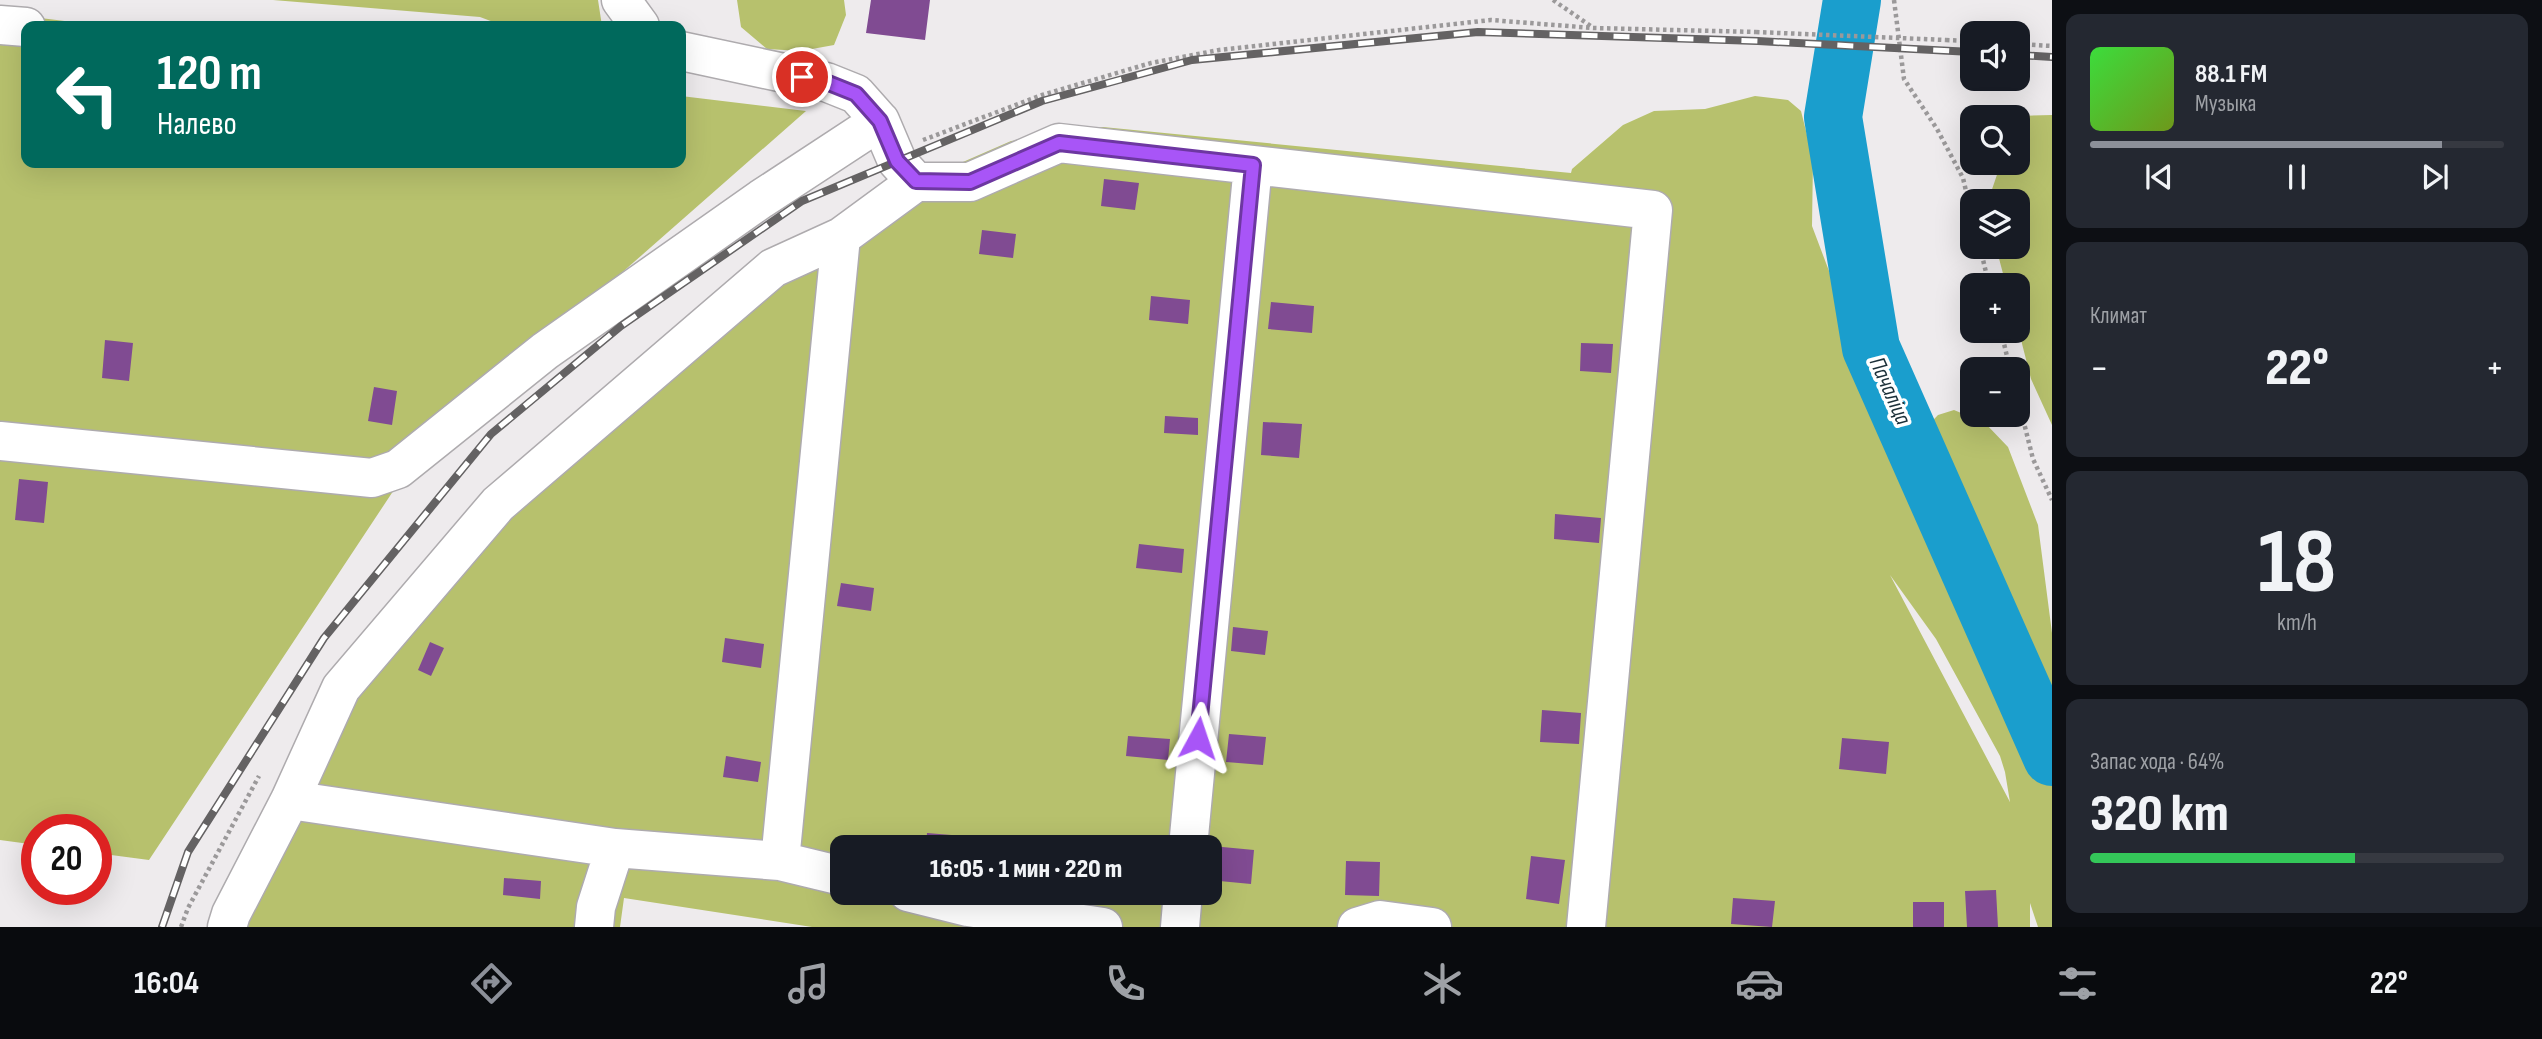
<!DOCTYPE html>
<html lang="ru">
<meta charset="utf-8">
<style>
:root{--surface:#171b24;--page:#242831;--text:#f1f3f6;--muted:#9ea1a6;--line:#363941;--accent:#8c9099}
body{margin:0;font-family:"Sofia Sans Condensed",sans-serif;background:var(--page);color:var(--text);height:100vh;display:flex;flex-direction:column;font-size:26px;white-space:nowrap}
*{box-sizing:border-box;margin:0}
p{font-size:23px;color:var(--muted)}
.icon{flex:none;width:38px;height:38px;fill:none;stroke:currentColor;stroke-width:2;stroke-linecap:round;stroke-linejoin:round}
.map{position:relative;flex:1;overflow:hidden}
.side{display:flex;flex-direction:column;gap:14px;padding:14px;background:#0d0f14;width:490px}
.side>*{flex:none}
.top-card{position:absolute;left:21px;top:21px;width:665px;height:147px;border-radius:14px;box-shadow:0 7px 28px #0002;background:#00695c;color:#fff;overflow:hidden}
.tools{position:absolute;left:1960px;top:21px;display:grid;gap:14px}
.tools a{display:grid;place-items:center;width:70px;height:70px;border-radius:14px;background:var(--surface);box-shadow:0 7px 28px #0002;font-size:35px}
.speed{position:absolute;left:21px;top:814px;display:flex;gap:14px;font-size:35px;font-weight:700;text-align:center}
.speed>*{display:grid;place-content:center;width:91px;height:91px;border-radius:50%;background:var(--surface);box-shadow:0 7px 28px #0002;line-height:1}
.speed .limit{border:10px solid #d22;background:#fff;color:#111}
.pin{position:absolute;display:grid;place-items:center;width:60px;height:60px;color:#fff;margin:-30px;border:4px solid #fff;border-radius:50%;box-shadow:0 2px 7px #0007}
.me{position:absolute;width:77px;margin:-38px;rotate:5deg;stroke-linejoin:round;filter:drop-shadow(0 0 5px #0008)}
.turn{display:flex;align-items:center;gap:24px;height:147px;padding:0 21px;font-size:32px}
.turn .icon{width:91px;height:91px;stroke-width:2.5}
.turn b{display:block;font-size:49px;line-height:60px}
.big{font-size:52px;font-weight:800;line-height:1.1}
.side .card{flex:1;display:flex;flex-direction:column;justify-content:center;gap:10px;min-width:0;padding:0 24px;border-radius:14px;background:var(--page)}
.side .dial{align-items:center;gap:0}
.dial b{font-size:91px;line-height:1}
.song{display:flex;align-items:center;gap:21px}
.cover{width:84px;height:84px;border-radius:10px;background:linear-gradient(135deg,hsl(120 70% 55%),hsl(80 70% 35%))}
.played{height:7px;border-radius:4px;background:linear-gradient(90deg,var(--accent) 85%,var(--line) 85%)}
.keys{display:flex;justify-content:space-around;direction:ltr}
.heat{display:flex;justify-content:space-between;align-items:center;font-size:38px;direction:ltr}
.charge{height:10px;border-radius:5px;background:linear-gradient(90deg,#34c759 64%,var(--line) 0)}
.trip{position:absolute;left:830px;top:835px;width:392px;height:70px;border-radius:14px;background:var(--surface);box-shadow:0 7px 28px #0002;font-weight:800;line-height:70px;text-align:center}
.tab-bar{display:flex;height:112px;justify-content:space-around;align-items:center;background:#090b0e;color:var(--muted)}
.tab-bar .icon{width:49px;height:49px}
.tab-bar .on{color:var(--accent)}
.tab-bar b{font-size:32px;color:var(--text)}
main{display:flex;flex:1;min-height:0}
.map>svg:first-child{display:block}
.green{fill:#b7c16d;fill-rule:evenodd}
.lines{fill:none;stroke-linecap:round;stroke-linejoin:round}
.river{stroke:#1a9ecd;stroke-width:58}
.building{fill:#804b92}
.minor-casing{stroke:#aeabae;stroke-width:41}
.path{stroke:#9b999a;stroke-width:4.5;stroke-dasharray:3.5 3.5;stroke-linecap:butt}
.minor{stroke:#fff;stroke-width:38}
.rail-casing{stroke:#646263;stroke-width:8}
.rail{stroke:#fff;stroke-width:5;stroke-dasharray:16;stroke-linecap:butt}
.path-bridge{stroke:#9b999a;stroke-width:4.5;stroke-dasharray:3.5 3.5;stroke-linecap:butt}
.route-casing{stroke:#6d37a1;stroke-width:18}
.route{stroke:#a855f7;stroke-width:12}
.labels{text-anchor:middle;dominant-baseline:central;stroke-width:7;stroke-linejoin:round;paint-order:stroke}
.water-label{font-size:23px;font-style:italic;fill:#1b2f38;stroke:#fff}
</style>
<main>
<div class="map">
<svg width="2052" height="927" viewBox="0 0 2052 927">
<rect width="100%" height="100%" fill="#eeebed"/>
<path class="green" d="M 273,0 L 598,0 L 602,26 L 504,26 L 480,17 Z
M 737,0 L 844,0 L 846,15 L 834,45 L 801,51 L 767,49 L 741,27 Z
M 0,13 L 105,26 L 26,26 L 26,163 L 681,163 L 681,96 L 806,111 L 421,449 L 149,860 L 96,853 L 96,830 L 37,830 L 37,845 L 0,840 Z
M 1755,96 L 1788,100 L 1801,111 L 1813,159 L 1812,226 L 1888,427 L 1913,441 L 1938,415 L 1954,410 L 1985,423 L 2008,447 L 2038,525 L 2052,633 L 2052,927 L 2038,927 L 2030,903 L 2030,927 L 812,927 L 624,898 L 620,927 L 221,927 L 272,793 L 390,608 L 846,213 L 1011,141 L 1103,127 L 1571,173 L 1572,169 L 1623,125 L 1654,111 L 1705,109 ZM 1890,575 L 1936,639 L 2000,756 L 2005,772 L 2010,802 ZM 842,847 L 1209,847 L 1209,892 L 842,892 Z
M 2052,115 L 2052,425 L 2031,379 L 2018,328 L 2018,285 L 2006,285 L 1996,247 L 2018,247 L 2018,201 L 1988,201 L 2001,163 L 2018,163 L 2016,116 Z"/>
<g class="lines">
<path class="river" d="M 1852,0 L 1833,117 L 1871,348 L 2052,757"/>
</g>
<path class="building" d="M 871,0 L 930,0 L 925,40 L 866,33 Z
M 1104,179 L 1139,183 L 1135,210 L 1101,206 Z
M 982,230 L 1016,234 L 1013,258 L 979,254 Z
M 1151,296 L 1190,300 L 1188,324 L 1149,320 Z
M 1271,302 L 1314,306 L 1312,333 L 1268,329 Z
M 105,340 L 133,343 L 129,381 L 102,378 Z
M 1581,343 L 1613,344 L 1611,373 L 1580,371 Z
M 374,387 L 397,391 L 392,425 L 368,421 Z
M 1165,416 L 1198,418 L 1198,435 L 1164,433 Z
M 1263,422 L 1302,424 L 1299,458 L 1261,455 Z
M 19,479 L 48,482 L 44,523 L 15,520 Z
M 1555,514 L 1601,518 L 1599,543 L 1554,539 Z
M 1139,544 L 1184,549 L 1182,573 L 1136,568 Z
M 841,583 L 874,588 L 871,611 L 837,606 Z
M 1233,627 L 1268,631 L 1265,655 L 1231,651 Z
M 725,638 L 764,644 L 761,668 L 722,662 Z
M 430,642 L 444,648 L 431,676 L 418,670 Z
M 1542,710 L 1581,713 L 1579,744 L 1540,742 Z
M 1229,734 L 1266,737 L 1263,765 L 1226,762 Z
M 1128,736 L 1170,739 L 1168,760 L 1126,756 Z
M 1842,738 L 1889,742 L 1886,774 L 1839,769 Z
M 726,756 L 761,762 L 758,782 L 723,777 Z
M 927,833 L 976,837 L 975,847 L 926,847 Z
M 1212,846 L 1254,850 L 1251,884 L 1209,880 Z
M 1531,856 L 1565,860 L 1559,904 L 1526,899 Z
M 1346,861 L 1380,862 L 1379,896 L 1345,895 Z
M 504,878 L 541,881 L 540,899 L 503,895 Z
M 1996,890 L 1998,927 L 1967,927 L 1965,891 Z
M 1733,898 L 1775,901 L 1772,927 L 1731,924 Z
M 1913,902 L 1944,902 L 1944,927 L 1913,927 Z"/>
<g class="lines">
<defs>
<path id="minor" d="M 621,0 L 640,26
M 0,25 L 26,27
M 681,51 L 826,82 L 856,94 L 880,121 L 897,161 L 916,182 L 970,182 L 1059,143 L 1653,210 L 1586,927
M 0,441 L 372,478 L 398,469 L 545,351 L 761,199 L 880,121
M 290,800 L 615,848
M 1188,847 L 1253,165
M 780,861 L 841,237 L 916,182
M 908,892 L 968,907 L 1103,927
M 227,927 L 231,914 L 290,800 L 341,688 L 498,504 L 773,268 L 841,237
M 594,927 L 596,907 L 615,848 L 780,861 L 842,876
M 1180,927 L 1183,892
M 1357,927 L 1380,920 L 1432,927"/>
</defs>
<use href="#minor" class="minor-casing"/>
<path class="path" d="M 1553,0 L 1592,27
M 1894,0 L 1904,79 L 1937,129 L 1963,178 L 1972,217
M 1946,40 L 1972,41
M 2018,44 L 2052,46
M 923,140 L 1042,95 L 1151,63 L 1219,50 L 1491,20 L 1593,28 L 1756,32
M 1980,247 L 1989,285
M 2001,331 L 2010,369
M 2018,399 L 2033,459 L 2052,500
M 181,927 L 188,908 L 259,776"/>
<use href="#minor" class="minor"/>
<defs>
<path id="rail" d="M 2018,55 L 2052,57
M 162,927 L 188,852 L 324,638 L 491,434 L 621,326 L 802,201 L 1042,101 L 1192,60 L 1478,32 L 1758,41 L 1972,52"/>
</defs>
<use href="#rail" class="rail-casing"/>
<use href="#rail" class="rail"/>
<path class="path-bridge" d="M 1756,32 L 1946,40"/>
</g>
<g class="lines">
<defs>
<path id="route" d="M 802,77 L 826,82 L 856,94 L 880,121 L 897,161 L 916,181 L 970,182 L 1059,143 L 1253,165 L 1198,738"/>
</defs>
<use href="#route" class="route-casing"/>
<use href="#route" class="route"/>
</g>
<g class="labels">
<g class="water-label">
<text transform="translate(1890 391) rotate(66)">Пачаліца</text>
</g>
</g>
</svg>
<div class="tools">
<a><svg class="icon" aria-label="sound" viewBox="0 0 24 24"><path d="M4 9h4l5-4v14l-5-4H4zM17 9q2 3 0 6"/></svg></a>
<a><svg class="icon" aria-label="search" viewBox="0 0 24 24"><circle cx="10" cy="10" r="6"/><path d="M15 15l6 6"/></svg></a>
<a><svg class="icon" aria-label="layers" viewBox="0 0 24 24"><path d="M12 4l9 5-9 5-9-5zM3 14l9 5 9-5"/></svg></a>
<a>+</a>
<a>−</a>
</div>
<div class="speed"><div class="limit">20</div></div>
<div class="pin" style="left:802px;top:77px;background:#d93025"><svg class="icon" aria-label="arrive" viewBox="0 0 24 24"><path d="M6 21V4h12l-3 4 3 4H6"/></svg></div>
<svg class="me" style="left:1198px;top:738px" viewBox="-20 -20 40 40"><path d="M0-17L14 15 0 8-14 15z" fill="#a855f7" stroke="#fff" stroke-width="4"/></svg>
<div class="trip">16:05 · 1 мин · 220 m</div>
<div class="top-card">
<div class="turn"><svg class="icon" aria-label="left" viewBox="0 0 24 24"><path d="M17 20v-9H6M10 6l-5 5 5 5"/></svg><div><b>120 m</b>Налево</div></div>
</div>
</div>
<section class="side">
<div class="card">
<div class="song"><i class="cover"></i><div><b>88.1 FM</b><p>Музыка</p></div></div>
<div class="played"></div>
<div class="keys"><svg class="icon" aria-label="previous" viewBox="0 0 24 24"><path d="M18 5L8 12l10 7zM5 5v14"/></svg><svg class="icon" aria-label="pause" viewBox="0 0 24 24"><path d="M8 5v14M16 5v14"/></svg><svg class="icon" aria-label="next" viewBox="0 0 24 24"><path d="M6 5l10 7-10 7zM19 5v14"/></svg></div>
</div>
<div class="card"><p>Климат</p>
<div class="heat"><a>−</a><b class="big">22°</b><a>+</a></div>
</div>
<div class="card dial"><b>18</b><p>km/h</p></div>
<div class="card"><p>Запас хода · 64%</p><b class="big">320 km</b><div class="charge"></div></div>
</section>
</main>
<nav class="tab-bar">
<b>16:04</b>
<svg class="icon on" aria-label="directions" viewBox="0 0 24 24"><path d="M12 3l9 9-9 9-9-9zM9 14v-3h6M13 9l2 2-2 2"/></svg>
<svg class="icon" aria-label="music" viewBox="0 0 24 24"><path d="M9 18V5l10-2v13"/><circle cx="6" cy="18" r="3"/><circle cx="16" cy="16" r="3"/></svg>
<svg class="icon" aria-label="phone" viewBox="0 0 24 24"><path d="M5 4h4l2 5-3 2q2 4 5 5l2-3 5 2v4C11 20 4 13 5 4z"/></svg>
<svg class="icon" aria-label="climate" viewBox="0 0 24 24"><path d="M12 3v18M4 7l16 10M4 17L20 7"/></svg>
<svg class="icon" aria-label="car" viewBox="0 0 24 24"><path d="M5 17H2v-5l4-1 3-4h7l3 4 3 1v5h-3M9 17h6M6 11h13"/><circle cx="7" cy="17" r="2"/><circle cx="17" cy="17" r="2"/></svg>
<svg class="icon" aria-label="filters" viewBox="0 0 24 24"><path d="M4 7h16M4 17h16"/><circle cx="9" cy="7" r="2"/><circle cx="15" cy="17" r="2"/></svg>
<b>22°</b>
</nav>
